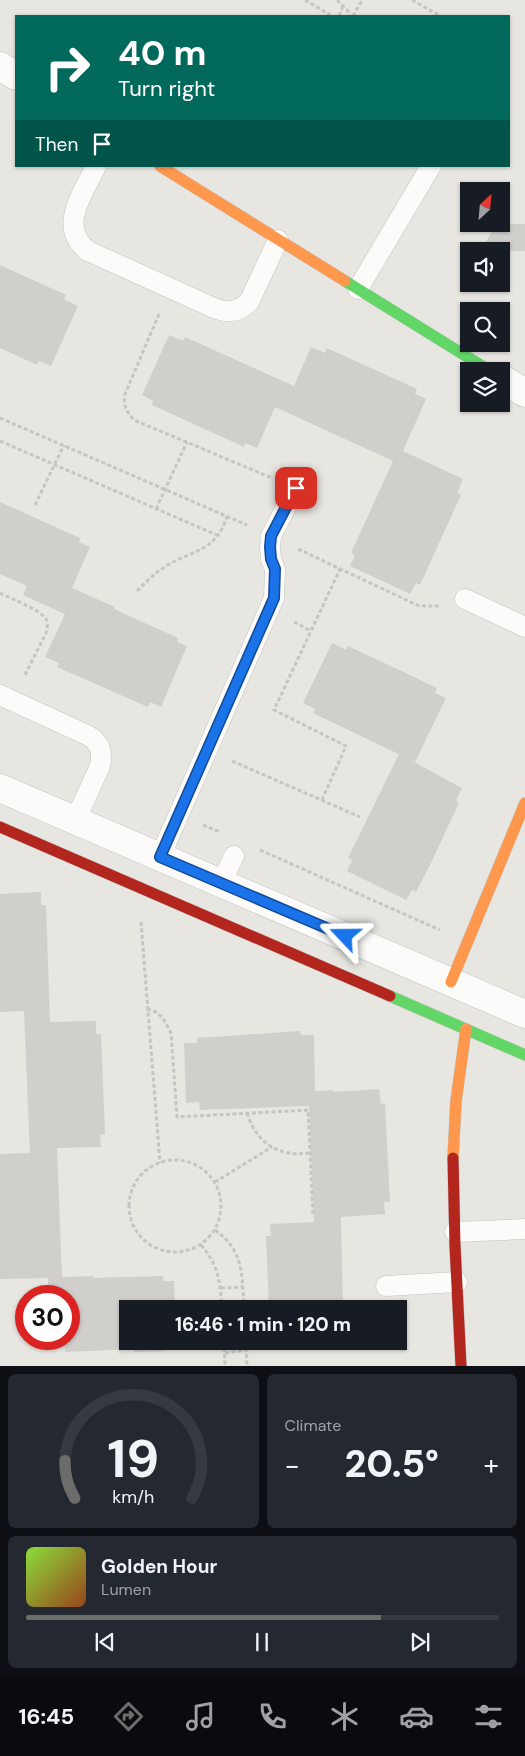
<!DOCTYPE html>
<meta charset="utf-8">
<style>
:root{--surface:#171b24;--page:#242831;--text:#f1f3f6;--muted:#9ea1a6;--line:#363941;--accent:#6c6c6a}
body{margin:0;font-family:"DM Sans",sans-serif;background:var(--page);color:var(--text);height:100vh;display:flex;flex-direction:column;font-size:19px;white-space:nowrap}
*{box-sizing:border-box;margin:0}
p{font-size:16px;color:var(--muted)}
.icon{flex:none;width:28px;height:28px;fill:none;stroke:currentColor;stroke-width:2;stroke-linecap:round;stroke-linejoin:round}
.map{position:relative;height:1366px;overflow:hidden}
.sheet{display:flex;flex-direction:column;gap:8px;padding:8px;background:#0d0f14;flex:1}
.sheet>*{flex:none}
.banner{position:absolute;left:15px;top:15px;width:495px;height:152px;border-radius:0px;box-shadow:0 1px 4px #0004;background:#00695c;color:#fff;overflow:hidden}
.needle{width:32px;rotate:26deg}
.controls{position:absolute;left:460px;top:182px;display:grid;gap:10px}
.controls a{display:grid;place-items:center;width:50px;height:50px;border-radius:0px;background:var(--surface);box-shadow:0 1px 4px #0004;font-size:25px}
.speed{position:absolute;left:15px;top:1285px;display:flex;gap:10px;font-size:25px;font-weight:700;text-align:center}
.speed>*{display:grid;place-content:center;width:65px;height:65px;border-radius:50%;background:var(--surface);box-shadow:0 1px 4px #0004;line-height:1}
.speed .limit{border:8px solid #d22;background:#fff;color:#111}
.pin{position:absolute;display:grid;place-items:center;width:42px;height:42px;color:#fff;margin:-21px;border-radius:10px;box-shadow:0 2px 8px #0006}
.me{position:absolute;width:55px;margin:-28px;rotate:293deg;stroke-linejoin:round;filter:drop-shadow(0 0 4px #0008)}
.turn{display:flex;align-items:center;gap:18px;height:105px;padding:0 20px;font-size:22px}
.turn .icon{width:65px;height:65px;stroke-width:2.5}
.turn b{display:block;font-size:35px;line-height:42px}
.then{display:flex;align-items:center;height:48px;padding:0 20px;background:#0003;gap:10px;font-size:19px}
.big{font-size:38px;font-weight:800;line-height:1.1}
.sheet .widget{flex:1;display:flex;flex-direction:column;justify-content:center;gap:8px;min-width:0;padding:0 18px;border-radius:8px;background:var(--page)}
.sheet .dial{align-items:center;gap:0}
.dial svg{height:130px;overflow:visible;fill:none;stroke:var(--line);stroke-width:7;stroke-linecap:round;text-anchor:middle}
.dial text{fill:var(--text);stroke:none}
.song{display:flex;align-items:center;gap:15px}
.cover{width:60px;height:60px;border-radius:8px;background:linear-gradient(135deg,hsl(90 70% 55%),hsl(20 70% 35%))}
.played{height:5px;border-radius:2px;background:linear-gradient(90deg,var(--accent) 75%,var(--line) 75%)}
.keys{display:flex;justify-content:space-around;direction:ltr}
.heat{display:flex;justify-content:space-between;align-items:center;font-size:28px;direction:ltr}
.sheet .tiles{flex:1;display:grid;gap:8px;grid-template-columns:1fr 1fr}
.widget:last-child{grid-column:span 2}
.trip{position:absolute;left:119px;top:1300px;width:288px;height:50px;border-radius:0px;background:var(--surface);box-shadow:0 1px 4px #0004;font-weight:800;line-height:50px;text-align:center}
.menu{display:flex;height:80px;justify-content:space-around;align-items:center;background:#090b0e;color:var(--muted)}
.menu .icon{width:35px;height:35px}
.menu .active{color:var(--accent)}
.menu b{font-size:22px;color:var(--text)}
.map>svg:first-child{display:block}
.building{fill:#d1cfcc}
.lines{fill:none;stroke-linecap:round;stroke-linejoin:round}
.lane-casing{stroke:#c2c2c1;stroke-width:21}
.street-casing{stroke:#c2c2c1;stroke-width:29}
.fast-casing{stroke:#c2c2c1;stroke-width:12}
.slow-casing{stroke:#c2c2c1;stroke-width:12}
.jam-casing{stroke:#c2c2c1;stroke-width:12}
.path{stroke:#c5c5c4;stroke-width:3;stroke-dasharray:4 2.5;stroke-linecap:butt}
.lane{stroke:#fcfbfa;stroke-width:20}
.street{stroke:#fcfbfa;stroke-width:28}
.fast{stroke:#63d668;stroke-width:11}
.slow{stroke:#ff974d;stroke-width:11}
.jam{stroke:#b3261e;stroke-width:11}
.route-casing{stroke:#114b97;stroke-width:12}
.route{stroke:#1a73e8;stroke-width:9}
</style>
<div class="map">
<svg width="525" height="1366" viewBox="0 0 525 1366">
<rect width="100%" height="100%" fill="#e8e6e1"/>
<path class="building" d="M 496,224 L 525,224 L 525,251 L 481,251 Z
M 0,265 L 66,295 L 64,299 L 78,306 L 51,366 L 39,361 L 37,365 L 0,348 Z
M 169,335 L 183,341 L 185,337 L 294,386 L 311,347 L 325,353 L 327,348 L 417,389 L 415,394 L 426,399 L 403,451 L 463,479 L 457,493 L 461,495 L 420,585 L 416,583 L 410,594 L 350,566 L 355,555 L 351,553 L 393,461 L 275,407 L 257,448 L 245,443 L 244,447 L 152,405 L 153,401 L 142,395 Z
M 0,502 L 80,538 L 79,542 L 90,547 L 72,588 L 115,607 L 114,609 L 178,638 L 177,642 L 187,646 L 161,707 L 150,702 L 148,707 L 57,667 L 59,663 L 45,657 L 65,614 L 23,595 L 27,586 L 0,574 Z
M 332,643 L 346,650 L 348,646 L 410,675 L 437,688 L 435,693 L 446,698 L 415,762 L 313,713 L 315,709 L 303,703 Z
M 399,754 L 462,788 L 456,801 L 459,803 L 430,865 L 416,892 L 412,890 L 406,900 L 347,871 L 352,860 L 348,858 Z
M 41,892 L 41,905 L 46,905 L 50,1022 L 96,1021 L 96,1034 L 101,1034 L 105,1134 L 100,1135 L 101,1147 L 57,1148 L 62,1277 L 93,1276 L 93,1278 L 163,1276 L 163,1281 L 174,1281 L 175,1309 L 128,1309 L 128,1341 L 176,1341 L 176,1346 L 164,1347 L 164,1351 L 134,1352 L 134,1349 L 65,1352 L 65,1347 L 50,1347 L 49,1339 L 69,1339 L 69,1296 L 48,1296 L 48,1278 L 0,1279 L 0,1154 L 30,1153 L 24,1011 L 0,1012 L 0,894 Z
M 300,1031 L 301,1035 L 314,1035 L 315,1091 L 333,1090 L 333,1092 L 379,1089 L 381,1104 L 385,1103 L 390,1202 L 384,1202 L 385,1214 L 341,1217 L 343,1309 L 269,1309 L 266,1236 L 271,1236 L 270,1224 L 314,1222 L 309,1106 L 200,1110 L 199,1102 L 186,1103 L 184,1043 L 197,1043 L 197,1038 Z
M 274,1341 L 345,1341 L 345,1347 L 274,1350 Z"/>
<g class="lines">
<defs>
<path id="lane" d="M 96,166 C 83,194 57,227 88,251 L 214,308 C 228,314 238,312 249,302 L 278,240
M 358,289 L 431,166
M 465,599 L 525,627
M 0,695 L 87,735 C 100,742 103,751 100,766 L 75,821
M 160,857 L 274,598 L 275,569 L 271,559 L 270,547 L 271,536 L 296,488
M 221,883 L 234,856
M 455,1232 L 525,1229
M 386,1286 L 457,1282"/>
<path id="street" d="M 0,66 L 16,76
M 501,378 L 525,393
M 0,788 L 525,1014"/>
<path id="fast" d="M 345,281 L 490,371
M 390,996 L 525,1055"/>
<path id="slow" d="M 160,166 L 345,281
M 451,982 L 525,803
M 453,1158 L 456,1101 L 466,1029"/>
<path id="jam" d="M 0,827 L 390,996
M 453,1158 L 455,1246 L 461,1366"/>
</defs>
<use href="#lane" class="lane-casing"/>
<use href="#street" class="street-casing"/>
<use href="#fast" class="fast-casing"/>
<use href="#slow" class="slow-casing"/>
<use href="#jam" class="jam-casing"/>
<path class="path" d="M 305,0 L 332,16
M 337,0 L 348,11 L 350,16
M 412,0 L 440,16
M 339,16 L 343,6
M 353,16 L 362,0
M 159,314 L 125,394 C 123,405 126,411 134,420 L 272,478
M 0,418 L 247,525
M 0,441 L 219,536
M 35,505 L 64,445
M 156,509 L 187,442
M 298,549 L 417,605 L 425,606 L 439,606
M 137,591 C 146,582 155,573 166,566 C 193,550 217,551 227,516
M 0,593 C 11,599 43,610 47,621 C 48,625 47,629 46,633 L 24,677
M 294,622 L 311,631
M 232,761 L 360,817
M 322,800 L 346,746 L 274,710 L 340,569
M 203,825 L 220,832
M 260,850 L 440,930
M 141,922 L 160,1163
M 147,1009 L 156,1012 L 163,1018 L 171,1033 L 177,1117 L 308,1110 L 313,1215
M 247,1113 C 257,1144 278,1157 310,1153
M129 1206a46 46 0 1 1 92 0a46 46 0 1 1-92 0Z
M 215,1182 L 272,1147
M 215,1230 C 244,1250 242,1276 244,1309
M 201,1245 C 219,1266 220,1282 222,1309
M 221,1288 L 243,1287
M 224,1341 L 225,1366
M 246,1341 L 247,1366
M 225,1353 L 246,1350"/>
<use href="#lane" class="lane"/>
<use href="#street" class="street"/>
<use href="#fast" class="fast"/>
<use href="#slow" class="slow"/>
<use href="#jam" class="jam"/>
</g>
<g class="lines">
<defs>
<path id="route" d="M 296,488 L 271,536 L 270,547 L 271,559 L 275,569 L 274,598 L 160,857 L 345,936"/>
</defs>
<use href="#route" class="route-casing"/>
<use href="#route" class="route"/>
</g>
</svg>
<div class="controls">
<a><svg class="needle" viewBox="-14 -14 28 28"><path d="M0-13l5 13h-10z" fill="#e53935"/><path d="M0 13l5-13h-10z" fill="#9ea1a6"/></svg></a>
<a><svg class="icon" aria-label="sound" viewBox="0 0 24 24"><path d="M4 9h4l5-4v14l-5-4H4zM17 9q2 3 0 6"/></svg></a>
<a><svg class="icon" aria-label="search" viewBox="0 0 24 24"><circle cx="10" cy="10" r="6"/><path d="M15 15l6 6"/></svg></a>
<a><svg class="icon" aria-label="layers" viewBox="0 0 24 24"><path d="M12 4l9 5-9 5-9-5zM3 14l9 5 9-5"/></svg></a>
</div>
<div class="speed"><div class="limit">30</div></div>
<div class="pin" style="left:296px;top:488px;background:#d93025"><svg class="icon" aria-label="arrive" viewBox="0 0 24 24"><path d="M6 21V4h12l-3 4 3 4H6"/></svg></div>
<svg class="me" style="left:345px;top:936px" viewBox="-20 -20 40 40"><path d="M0-17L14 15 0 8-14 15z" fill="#1a73e8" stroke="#fff" stroke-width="4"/></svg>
<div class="trip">16:46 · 1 min · 120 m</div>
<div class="banner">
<div class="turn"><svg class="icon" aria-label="right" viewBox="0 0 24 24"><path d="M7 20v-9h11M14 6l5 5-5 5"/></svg><div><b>40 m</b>Turn right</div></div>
<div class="then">Then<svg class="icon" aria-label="arrive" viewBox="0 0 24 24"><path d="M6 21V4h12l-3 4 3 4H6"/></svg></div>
</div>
</div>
<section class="sheet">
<div class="tiles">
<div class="widget dial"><svg viewBox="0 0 100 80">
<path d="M14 69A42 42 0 1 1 86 69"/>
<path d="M14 69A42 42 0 0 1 8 46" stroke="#6c6c6a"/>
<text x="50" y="56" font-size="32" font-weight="700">19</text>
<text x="50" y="72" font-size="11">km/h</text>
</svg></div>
<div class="widget"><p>Climate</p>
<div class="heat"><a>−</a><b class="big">20.5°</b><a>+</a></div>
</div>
<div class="widget">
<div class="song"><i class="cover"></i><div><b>Golden Hour</b><p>Lumen</p></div></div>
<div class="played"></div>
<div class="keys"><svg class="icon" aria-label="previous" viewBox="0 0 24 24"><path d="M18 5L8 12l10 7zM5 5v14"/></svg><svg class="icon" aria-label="pause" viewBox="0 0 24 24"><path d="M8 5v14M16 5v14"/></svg><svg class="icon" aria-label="next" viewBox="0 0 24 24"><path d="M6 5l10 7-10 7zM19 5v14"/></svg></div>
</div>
</div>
</section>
<nav class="menu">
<b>16:45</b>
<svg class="icon active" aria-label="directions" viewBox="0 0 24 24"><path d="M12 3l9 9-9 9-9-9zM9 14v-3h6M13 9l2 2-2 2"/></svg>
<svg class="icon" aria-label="music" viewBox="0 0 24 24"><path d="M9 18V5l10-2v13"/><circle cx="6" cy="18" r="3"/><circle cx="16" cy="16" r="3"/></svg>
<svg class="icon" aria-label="phone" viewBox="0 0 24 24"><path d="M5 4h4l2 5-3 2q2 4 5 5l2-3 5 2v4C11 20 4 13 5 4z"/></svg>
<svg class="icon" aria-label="climate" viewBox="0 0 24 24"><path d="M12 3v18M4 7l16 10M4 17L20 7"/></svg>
<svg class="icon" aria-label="car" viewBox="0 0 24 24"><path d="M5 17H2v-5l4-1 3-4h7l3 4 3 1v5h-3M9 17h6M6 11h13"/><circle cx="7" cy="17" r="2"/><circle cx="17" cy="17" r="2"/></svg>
<svg class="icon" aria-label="filters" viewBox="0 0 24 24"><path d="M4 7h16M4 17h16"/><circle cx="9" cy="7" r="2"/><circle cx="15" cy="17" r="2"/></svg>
</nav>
